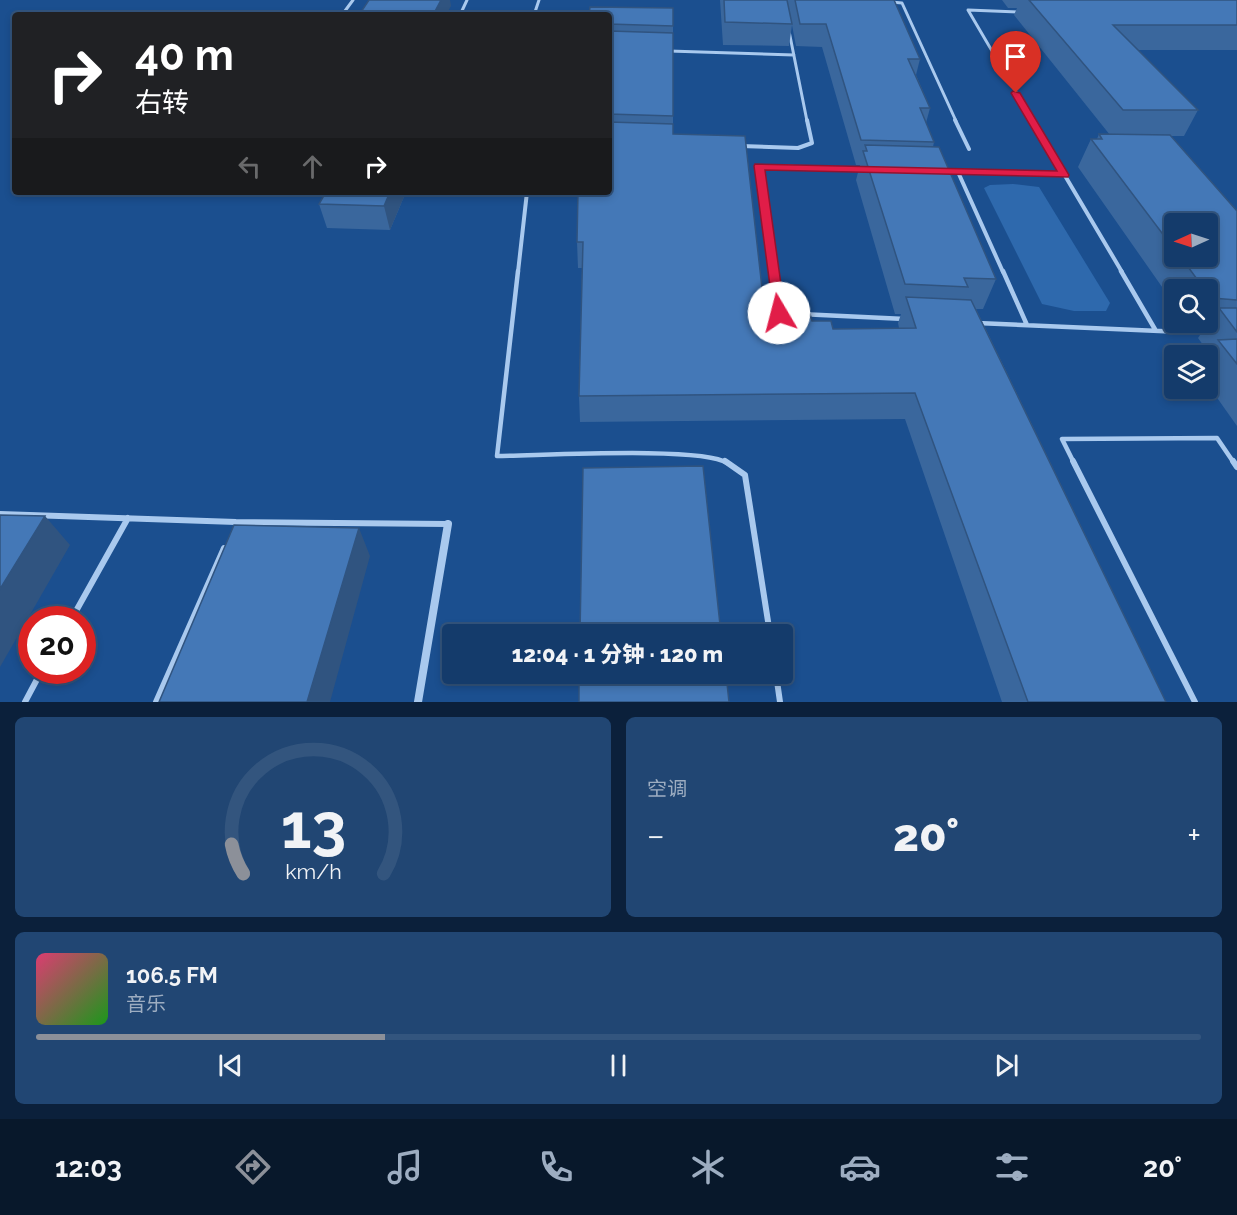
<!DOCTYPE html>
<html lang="zh">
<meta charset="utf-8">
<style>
:root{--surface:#143b6b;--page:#214673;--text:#f1f3f6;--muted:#9dadc1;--line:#33557e;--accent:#8c9099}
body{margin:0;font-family:Raleway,"Noto Sans SC",sans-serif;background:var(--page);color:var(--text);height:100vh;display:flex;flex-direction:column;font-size:22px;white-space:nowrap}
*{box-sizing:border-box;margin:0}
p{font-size:20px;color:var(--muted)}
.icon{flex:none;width:33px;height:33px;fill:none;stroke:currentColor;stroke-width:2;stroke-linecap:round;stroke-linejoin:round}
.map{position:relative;height:702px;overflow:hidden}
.panel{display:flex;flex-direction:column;gap:15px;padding:15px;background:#0b203b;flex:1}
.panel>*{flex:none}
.guide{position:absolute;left:12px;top:12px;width:600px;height:183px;border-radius:6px;box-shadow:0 3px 9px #0003,0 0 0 2px var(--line);background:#202124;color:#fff;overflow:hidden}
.needle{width:39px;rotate:267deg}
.controls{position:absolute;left:1164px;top:213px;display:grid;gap:12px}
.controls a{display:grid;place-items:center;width:54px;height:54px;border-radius:6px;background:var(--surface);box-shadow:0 3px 9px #0003,0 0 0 2px var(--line);font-size:30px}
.speed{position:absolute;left:18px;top:606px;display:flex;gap:12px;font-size:30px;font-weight:700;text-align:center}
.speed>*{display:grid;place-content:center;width:78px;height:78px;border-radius:50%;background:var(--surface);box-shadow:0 3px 9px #0003,0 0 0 2px var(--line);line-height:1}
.speed .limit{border:9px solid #d22;background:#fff;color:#111}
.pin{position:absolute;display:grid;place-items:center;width:51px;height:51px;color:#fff;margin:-62px -26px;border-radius:50% 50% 50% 0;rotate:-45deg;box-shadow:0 0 6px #0007}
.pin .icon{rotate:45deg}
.me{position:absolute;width:66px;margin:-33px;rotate:352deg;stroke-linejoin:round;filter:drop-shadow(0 0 4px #0008)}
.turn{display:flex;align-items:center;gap:21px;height:126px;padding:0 24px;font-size:27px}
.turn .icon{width:78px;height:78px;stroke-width:2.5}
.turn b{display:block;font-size:42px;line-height:51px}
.lanes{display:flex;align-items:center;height:57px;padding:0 24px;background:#0003;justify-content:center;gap:30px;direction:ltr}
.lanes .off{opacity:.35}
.big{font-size:45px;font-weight:800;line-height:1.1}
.panel .card{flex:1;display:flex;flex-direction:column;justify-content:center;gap:9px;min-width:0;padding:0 21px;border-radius:9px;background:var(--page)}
.panel .dial{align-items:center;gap:0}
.dial svg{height:156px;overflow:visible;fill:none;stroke:var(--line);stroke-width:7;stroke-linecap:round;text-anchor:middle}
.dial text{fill:var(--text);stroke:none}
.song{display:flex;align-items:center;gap:18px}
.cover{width:72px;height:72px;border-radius:9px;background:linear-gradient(135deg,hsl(340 70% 55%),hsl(120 70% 35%))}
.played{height:6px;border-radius:3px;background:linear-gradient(90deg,var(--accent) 30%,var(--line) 30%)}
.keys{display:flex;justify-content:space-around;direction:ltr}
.heat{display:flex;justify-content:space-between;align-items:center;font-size:33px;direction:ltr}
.panel .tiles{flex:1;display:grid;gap:15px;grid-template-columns:1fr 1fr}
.card:last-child{grid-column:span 2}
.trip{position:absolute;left:442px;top:624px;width:351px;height:60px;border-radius:6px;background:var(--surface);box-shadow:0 3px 9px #0003,0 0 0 2px var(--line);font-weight:800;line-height:60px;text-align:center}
.tab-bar{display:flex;height:96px;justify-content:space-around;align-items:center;background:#08182b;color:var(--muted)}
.tab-bar .icon{width:42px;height:42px}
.tab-bar .selected{color:var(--accent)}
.tab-bar b{font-size:27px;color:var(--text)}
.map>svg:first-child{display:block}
.green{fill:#2e69ad}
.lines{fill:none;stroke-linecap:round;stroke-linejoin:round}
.service-far3{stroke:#a9c9ee;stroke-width:3}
.service-far2{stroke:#a9c9ee;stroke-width:4}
.service-far1{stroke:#a9c9ee;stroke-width:4.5}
.service{stroke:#a9c9ee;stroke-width:6}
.minor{stroke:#a9c9ee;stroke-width:8}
.wall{fill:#3a679d;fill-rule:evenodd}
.shaded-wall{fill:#305480}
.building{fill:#4478b7;stroke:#305480;stroke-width:1.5}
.route{fill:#e11d48;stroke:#92132f;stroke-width:1.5}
</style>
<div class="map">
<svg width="1237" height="702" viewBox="0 0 1237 702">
<rect width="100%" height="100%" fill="#1b4f8f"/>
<path class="green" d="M 1013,184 L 1039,187 L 1110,303 L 1106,311 L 1074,311 L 1042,304 L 984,188 L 990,185 Z"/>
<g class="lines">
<path class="service-far3" d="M 891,2 L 902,3 L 956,121
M 1021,12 L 968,10 L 1033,121
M 342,15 L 353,0
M 460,15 L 467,0
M 534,15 L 539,0
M 789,31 L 807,121
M 669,51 L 794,55"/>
<path class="service-far2" d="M 955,120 L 969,149
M 1032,120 L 1122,272
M 741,146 L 798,148 L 812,143 L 807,120
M 944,171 L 1064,175
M 958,172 L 1003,272
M 518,272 L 527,192
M 773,272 L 759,166 L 863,169"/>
<path class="service-far1" d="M 518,271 L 497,456 C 536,456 703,446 727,463
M 773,271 L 779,313 L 905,319
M 1003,271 L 1027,325
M 1121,271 L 1156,331
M 977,323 L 1205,333
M 1074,463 L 1062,439 L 1217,438 L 1234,463"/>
<path class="service" d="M 725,461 L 745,475 L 770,634
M 1073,461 L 1195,702
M 1233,461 L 1237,467
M 0,514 L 236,522 L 448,524
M 71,620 L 128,518
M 776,674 L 780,702
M 25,702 L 42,670
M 156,702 L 224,548"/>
<path class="minor" d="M 418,702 L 448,524"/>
</g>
<path class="wall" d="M 720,0 L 894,0 L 920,59 L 916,75 L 930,108 L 926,123 L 934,142 L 933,147 L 996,279 L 983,309 L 976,309 L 1166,702 L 1002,702 L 905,419 L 580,422 L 579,396 L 582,268 L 578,268 L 577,242 L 609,192 L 609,15 L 673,8 L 673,134 L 765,315 L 812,321 L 833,329 L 899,328 L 898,323 L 901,314 L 895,314 L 856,180 L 860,165 L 856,165 L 822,47 L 796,46 L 792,25 L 789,46 L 723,45 Z
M 1002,0 L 1237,0 L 1237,50 L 1138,50 L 1198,110 L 1184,136 L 1171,136 L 1237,211 L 1237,426 L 1208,385 L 1207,356 L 1209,353 L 1198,338 L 1204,329 L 1191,328 L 1187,322 L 1208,322 L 1208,290 L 1174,290 L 1174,304 L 1078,167 L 1091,139 L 1097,139 L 1099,134 L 1110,135 L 1014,15 L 1017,8 L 1008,8 ZM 1174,224 L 1208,256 L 1174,256 Z
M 326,192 L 406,192 L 390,230 L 327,228 L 319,204 Z"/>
<path class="shaded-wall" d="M 441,0 L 450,0 L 451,6 L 446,15 L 433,15 Z
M 390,192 L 406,192 L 390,230 L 384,206 Z
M 45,516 L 70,545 L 0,667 L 0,589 Z
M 359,528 L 370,556 L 330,702 L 307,702 Z"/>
<path class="building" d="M 369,0 L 441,0 L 433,15 L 359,15 Z
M 724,0 L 787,0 L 792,24 L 725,22 Z
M 795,0 L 894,0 L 920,59 L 908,59 L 930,108 L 920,108 L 934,142 L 861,140 L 826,24 L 800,24 Z
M 1029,0 L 1237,0 L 1237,25 L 1113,25 L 1198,110 L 1123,110 Z
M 590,7 L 673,8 L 673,26 L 609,24 L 609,15 L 589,15 Z
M 609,31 L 673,33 L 673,116 L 609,114 Z
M 609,122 L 673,124 L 673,134 L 745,136 L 765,315 L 810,314 L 812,321 L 831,321 L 833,329 L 916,328 L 906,297 L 971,300 L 1166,702 L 1028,702 L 915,393 L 579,396 L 583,242 L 577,242 L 578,192 L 609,192 Z
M 1099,134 L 1170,135 L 1237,211 L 1237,300 L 1212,298 L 1208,293 L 1208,290 L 1205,290 L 1180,256 L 1208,256 L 1208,224 L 1174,224 L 1174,249 L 1091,139 L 1102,139 Z
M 865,145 L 939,147 L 996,279 L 964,278 L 968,287 L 905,284 L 863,151 L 867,151 Z
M 326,192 L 390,192 L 384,206 L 319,204 Z
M 1219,308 L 1237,308 L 1237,332 Z
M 1237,339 L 1237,364 L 1218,340 Z
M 703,466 L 721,634 L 580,634 L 583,468 Z
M 0,515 L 45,516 L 0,589 Z
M 234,525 L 359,528 L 307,702 L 159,702 Z
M 579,674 L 726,674 L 729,702 L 579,702 Z"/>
<path class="route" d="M 1013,91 L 1020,93 L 1069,175 L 1068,177 L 765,170 L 785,313 L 779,317 L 774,316 L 754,166 L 755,164 L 1057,171 L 1011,93 Z"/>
</svg>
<div class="controls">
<a><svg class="needle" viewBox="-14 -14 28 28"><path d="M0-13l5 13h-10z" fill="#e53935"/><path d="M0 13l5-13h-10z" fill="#9dadc1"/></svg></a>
<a><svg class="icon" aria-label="search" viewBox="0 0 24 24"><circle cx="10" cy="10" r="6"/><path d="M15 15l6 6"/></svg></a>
<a><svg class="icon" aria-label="layers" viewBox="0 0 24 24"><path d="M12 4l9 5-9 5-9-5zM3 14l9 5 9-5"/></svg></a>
</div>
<div class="speed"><div class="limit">20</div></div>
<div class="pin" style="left:1016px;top:93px;background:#d93025"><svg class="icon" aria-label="arrive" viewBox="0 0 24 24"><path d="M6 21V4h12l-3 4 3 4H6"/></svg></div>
<svg class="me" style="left:779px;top:313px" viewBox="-20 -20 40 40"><circle r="19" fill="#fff"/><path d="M0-13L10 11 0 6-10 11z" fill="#e11d48"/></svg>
<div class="trip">12:04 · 1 分钟 · 120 m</div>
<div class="guide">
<div class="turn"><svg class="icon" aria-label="right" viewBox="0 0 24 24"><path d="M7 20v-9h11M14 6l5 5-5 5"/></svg><div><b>40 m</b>右转</div></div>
<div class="lanes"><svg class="icon off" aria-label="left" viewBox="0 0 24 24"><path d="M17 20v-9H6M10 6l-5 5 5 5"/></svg><svg class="icon off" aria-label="ahead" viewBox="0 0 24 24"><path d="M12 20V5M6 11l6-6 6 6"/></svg><svg class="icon" aria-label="right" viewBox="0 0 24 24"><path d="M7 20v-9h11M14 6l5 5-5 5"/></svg></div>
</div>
</div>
<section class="panel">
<div class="tiles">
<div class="card dial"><svg viewBox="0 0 100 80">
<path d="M14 69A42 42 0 1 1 86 69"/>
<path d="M14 69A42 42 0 0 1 8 54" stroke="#8c9099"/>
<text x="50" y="56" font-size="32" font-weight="700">13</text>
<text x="50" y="72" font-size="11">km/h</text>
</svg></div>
<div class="card"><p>空调</p>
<div class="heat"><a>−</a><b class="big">20°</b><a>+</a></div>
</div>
<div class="card">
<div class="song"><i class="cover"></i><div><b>106.5 FM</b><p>音乐</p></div></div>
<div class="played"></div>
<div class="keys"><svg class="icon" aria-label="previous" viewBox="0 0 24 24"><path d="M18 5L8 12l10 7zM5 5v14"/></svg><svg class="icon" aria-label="pause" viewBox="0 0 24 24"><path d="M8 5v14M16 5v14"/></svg><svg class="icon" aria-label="next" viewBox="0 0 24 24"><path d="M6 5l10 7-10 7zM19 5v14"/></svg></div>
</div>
</div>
</section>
<nav class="tab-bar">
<b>12:03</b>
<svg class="icon selected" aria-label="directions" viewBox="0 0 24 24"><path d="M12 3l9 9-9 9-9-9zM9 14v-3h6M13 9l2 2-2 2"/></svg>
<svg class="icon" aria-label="music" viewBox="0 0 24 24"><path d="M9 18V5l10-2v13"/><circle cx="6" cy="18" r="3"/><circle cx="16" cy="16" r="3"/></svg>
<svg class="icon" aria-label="phone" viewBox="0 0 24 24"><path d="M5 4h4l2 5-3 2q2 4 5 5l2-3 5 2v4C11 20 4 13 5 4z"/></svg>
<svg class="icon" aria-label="climate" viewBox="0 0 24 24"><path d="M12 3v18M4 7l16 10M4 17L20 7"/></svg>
<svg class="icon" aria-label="car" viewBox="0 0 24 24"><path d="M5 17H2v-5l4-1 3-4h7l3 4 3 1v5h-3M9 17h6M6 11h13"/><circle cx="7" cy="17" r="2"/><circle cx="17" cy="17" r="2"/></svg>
<svg class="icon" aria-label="filters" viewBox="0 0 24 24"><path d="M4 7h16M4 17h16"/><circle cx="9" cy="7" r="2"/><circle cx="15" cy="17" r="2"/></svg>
<b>20°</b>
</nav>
